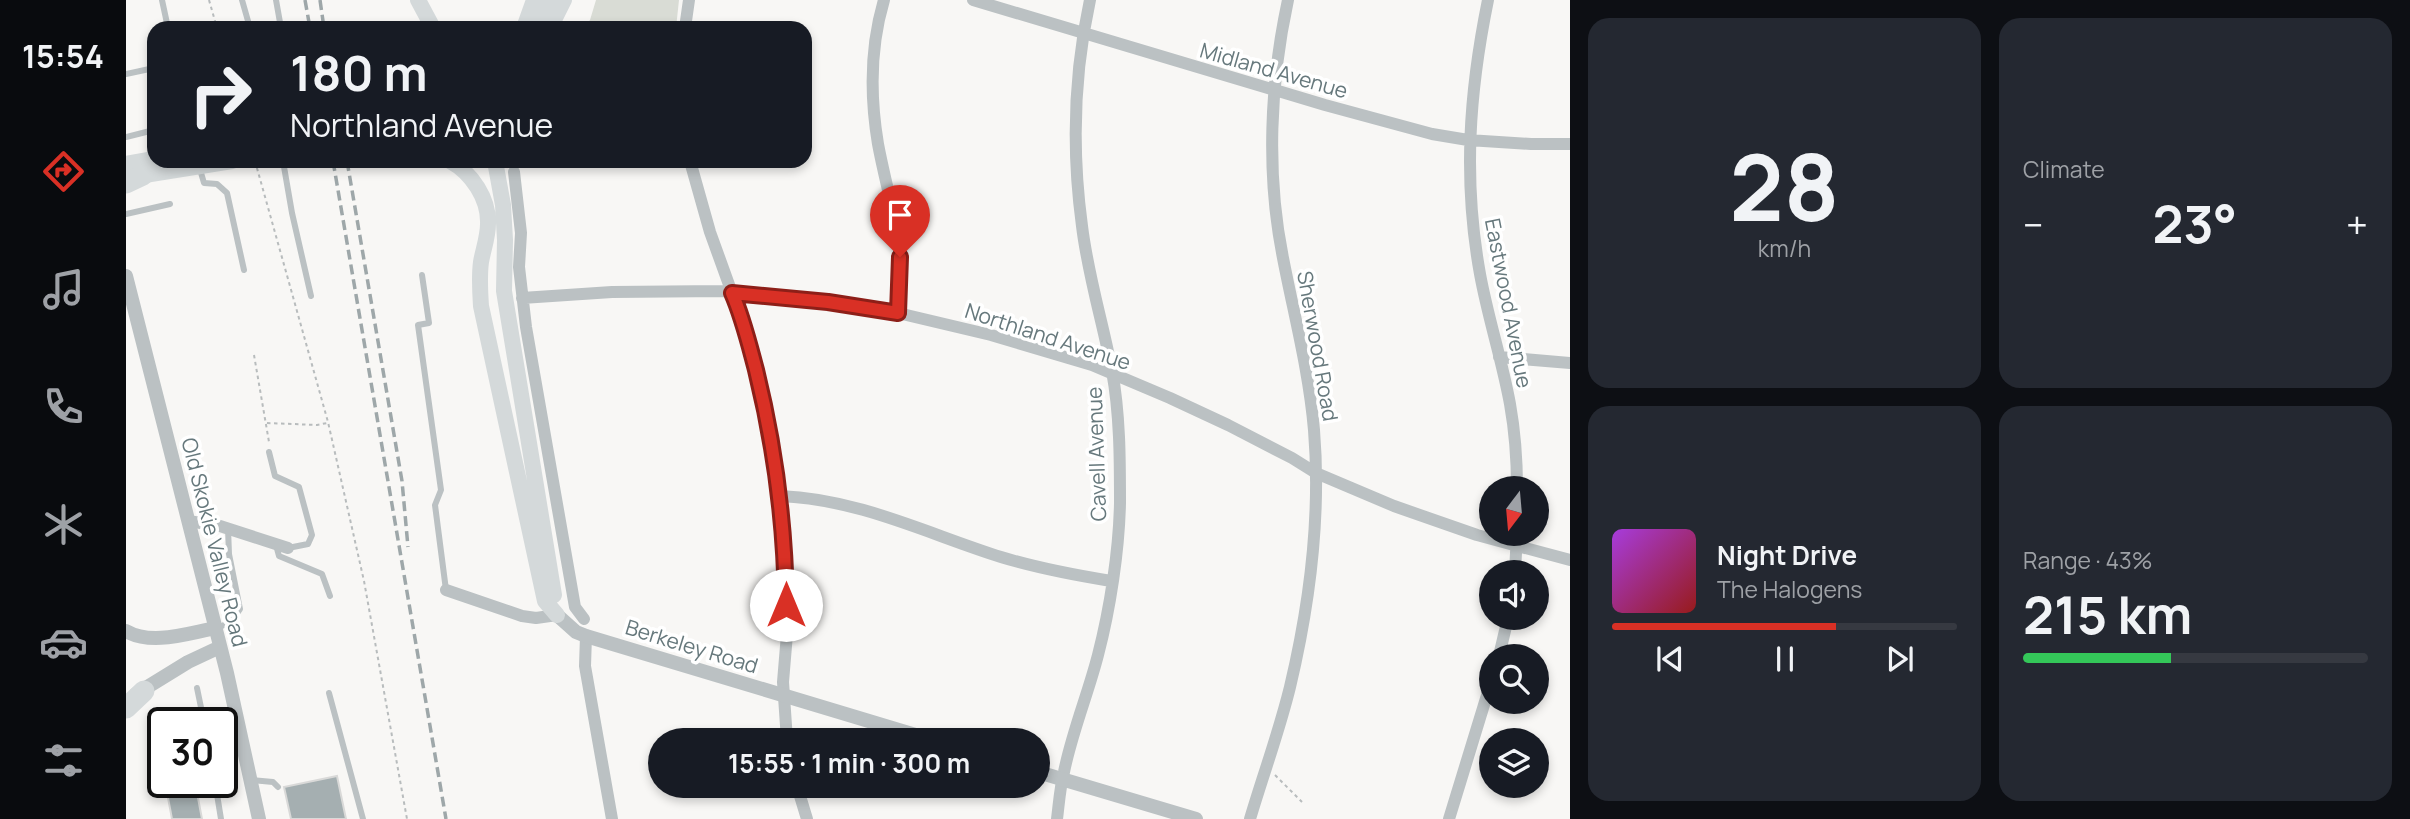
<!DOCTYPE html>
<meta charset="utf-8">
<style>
:root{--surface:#171b24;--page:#242831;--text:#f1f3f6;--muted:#9ea1a6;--line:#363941;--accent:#d93025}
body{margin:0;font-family:Manrope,sans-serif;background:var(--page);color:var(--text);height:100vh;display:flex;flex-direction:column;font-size:26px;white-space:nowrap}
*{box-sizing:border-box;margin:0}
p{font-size:23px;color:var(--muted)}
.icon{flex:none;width:38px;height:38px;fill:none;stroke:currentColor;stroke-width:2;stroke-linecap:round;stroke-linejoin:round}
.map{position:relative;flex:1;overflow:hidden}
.sheet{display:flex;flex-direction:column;gap:18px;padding:18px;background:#0d0f14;width:840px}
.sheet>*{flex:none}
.top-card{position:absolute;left:21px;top:21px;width:665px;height:147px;border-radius:21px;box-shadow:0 4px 10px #0003;background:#171b24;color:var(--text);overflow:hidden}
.needle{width:46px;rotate:196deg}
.tools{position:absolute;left:1353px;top:476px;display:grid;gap:14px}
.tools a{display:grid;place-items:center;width:70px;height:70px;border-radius:50%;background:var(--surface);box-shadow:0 4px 10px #0003;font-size:35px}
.speed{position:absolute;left:21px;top:707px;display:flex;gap:14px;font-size:35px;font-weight:700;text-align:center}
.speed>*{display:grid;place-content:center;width:91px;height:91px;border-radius:50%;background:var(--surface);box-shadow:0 4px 10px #0003;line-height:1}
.speed .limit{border:4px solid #111;border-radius:10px;background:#fff;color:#111}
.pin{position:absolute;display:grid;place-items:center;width:60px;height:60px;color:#fff;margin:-72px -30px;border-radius:50% 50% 50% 0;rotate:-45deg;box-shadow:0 0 7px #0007}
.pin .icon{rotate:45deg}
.me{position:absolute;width:77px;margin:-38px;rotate:0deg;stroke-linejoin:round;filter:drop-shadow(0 0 5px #0008)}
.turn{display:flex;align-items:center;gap:24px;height:147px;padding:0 28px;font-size:32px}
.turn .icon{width:91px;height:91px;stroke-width:2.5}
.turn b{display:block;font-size:49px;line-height:60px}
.big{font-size:52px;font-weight:700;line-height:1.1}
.sheet .tile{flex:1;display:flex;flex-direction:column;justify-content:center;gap:10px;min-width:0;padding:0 24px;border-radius:21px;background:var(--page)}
.sheet .dial{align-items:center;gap:0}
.dial b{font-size:91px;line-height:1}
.song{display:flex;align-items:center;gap:21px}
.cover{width:84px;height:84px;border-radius:10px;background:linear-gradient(135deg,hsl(280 70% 55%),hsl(0 70% 35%))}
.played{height:7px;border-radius:4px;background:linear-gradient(90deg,var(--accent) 65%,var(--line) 65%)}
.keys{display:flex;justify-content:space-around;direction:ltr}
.heat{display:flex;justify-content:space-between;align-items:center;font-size:38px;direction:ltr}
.charge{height:10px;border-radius:5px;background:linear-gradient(90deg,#34c759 43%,var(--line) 0)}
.sheet .tiles{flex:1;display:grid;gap:18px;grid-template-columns:repeat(2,1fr)}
.trip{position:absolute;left:522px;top:728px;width:402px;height:70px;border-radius:35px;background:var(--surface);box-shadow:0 4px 10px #0003;font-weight:700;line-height:70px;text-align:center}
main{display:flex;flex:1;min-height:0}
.tab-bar{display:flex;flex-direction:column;width:126px;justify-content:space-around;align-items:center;background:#090b0e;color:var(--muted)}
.tab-bar .icon{width:49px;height:49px}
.tab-bar .selected{color:var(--accent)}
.tab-bar b{font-size:32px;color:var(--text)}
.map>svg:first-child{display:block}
.green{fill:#d9dcd5}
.building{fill:#a5afb1;stroke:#d9d9d8;stroke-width:2}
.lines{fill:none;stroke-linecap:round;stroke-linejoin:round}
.path{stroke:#b8bcbd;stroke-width:2;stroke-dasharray:3.5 3.5;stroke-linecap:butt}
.service{stroke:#bbc1c3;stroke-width:6}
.minor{stroke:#bbc1c3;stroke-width:12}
.tertiary{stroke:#bbc1c3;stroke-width:14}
.secondary{stroke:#d4d9da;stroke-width:16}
.motorway{stroke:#d4d9da;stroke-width:21}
.rail{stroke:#9ea7a9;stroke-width:3.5;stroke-dasharray:10 5;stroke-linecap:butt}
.route-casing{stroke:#8d1f18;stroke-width:18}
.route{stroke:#d93025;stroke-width:12}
.labels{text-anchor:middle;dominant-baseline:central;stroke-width:7;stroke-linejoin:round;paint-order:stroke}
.street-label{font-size:21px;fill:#66787c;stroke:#fff}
</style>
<main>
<nav class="tab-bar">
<b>15:54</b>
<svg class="icon selected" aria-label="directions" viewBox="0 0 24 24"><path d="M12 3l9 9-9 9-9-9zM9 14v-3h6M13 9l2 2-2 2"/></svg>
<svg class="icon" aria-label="music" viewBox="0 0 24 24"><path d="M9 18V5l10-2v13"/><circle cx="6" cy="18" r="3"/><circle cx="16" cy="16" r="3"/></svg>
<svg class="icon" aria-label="phone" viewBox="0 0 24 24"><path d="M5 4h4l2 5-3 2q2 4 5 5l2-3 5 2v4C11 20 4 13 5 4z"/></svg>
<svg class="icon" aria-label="climate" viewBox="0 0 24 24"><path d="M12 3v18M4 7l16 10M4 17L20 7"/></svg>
<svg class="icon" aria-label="car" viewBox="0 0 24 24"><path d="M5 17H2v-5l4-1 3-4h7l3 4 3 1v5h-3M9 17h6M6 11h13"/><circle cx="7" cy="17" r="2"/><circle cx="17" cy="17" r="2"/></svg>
<svg class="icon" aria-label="filters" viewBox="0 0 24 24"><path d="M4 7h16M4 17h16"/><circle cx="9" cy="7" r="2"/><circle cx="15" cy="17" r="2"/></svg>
</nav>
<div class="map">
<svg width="1444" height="819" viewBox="0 0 1444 819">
<rect width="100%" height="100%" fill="#f8f7f5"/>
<path class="green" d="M 470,0 L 553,0 L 550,28 L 458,28 L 464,20 Z"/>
<path class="building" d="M 37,717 L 37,750 L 32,750 L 26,719 Z
M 211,776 L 220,819 L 165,819 L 158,787 Z
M 39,782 L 69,782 L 76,819 L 46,819 Z"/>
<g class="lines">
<path class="path" d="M 83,0 L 91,28
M 129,161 L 202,422 L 238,581 L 281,819
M 128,355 L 143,442
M 141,423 L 191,425 L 201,423
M 1149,775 L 1176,802"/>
<path class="service" d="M 36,0 L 42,28
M 116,0 L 124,28
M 150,0 L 155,28
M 0,74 L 28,68
M 0,137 L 28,130
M 157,161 L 166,213 L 185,296
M 73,166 L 78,183 L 91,184 L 101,193 L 118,270
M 0,214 L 44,204
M 296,275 L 303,323 L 292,325 L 315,490 L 309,505 L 320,590
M 143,452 L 149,476 L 173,487 L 186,535 L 182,544 L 162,548
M 150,545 L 153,556 L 196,574 L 204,596
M 91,628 L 105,622 L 114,609 L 103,554 L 102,528
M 71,688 L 78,722
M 203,693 L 237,819
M 79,723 L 109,716
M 125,780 L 147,782 L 152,787
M 89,782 L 95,819"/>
<path class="minor" d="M 758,0 C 744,47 744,96 752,144 C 763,203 782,250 772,313
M 847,0 L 1199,105 L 1306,134 L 1342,140 L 1405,144 L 1444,144
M 1362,0 C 1343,93 1337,180 1354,274 C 1362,318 1376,360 1384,404 C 1389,432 1391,460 1391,488
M 559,28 L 563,0
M 564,161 L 584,232 L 619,329 L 642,419 L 654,496 L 659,563 L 661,634 L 657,682 L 661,740
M 388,172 L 395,233 L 393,267 L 400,327 L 449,607 L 458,619
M 396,298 L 486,292 L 597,291 L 702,302 L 772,313 L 865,335 L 966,365 L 1044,398 L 1102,425 L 1166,458 L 1190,473 L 1268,506 L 1351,535 L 1444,560
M 1373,357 L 1444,363
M 654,496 C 733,499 802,534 875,557 C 911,568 948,575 985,581
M 62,521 L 94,526 L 162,548
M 1389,572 L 1391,534
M 320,590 L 396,616 L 410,618 L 431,615
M 460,636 L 459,666 L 486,819
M 1373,656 L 1382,618
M 671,786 L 681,819
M 931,819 C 933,803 934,787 938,772 C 946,732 962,694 972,655 C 984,609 993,551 994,503 C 994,460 994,414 986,371 C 977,323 962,276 956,226 C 946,152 948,73 964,0
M 1124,819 C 1137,775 1153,732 1164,687 C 1184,603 1195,516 1188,430 C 1183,371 1168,315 1157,258 C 1140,174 1144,83 1162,0
M 1323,819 L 1365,682"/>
<path class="tertiary" d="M 0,276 L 101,673 L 133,819
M 431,615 L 450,632 L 460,636 L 806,740
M 0,631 C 26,646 62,633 90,628
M 10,694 L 62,662 L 94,647
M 912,772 L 1070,819"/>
<path class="secondary" d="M 292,0 L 307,28
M 398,28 L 408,0
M 407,28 L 422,0
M 424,28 L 438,0
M 324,161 C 346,173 363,199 362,224 C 362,237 357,250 355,262 C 353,277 354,291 355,306 L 419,601 L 431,615
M 369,161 L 377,205 L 379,240 L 378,291 L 428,595
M 0,164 L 28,159
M 6,177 L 106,161"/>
<path class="motorway" d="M 0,183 L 17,175
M 0,708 L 18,691"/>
<path class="rail" d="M 179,0 L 184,28
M 194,0 L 198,28
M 207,161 L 320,819
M 221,161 L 276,481 L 282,547"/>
</g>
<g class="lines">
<defs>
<path id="route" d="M 660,605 C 659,525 649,447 630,370 C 623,344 617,318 606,293 L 702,302 L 772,313 L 774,257"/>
</defs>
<use href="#route" class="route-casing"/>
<use href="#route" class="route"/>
</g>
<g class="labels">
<g class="street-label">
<text transform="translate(1148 70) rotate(16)">Midland Avenue</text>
<text transform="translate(1383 303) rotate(79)">Eastwood Avenue</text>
<text transform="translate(922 336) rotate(18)">Northland Avenue</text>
<text transform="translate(1192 346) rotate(80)">Sherwood Road</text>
<text transform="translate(970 454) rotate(-92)">Cavell Avenue</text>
<text transform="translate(89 542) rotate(76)">Old Skokie Valley Road</text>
<text transform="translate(566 646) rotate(17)">Berkeley Road</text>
</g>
</g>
</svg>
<div class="tools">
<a><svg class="needle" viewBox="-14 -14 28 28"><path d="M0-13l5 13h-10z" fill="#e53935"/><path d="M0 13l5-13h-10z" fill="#9ea1a6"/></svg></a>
<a><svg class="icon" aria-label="sound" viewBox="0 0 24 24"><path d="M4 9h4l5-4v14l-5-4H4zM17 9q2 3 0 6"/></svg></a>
<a><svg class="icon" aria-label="search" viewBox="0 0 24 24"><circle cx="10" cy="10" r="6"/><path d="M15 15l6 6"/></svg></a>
<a><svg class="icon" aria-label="layers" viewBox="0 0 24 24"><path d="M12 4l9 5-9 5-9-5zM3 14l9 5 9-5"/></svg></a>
</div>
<div class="speed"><div class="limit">30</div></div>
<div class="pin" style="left:774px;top:257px;background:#d93025"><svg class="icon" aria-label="arrive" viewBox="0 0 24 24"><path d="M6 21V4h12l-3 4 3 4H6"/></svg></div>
<svg class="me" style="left:660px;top:605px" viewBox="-20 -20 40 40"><circle r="19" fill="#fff"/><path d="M0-13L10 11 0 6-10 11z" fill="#d93025"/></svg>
<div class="trip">15:55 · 1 min · 300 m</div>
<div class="top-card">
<div class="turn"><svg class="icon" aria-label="right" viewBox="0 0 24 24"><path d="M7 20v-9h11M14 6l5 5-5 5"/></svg><div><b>180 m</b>Northland Avenue</div></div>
</div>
</div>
<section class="sheet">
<div class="tiles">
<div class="tile dial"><b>28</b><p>km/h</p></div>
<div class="tile"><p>Climate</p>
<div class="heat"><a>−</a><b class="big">23°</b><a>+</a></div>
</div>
<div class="tile">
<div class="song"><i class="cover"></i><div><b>Night Drive</b><p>The Halogens</p></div></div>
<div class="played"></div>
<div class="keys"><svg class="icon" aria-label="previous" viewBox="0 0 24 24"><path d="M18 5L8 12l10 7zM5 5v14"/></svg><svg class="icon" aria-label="pause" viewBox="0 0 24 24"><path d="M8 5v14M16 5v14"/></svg><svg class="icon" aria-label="next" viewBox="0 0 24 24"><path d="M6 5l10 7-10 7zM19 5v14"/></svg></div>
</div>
<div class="tile"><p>Range · 43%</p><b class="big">215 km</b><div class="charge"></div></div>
</div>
</section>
</main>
